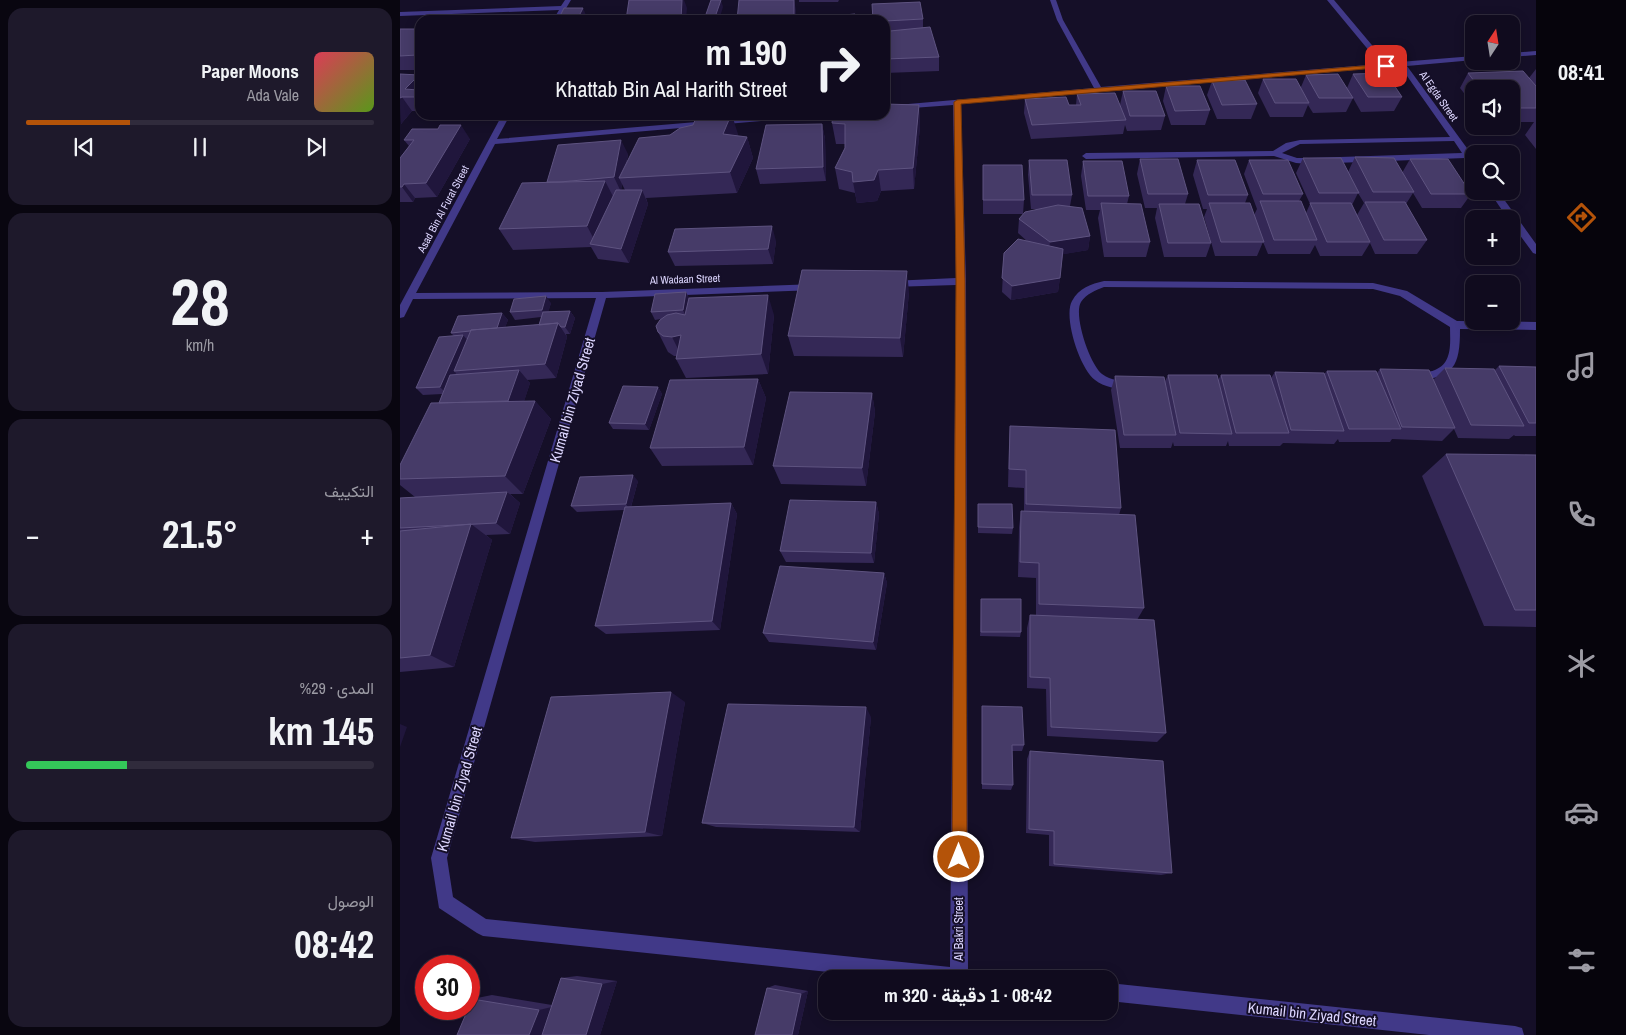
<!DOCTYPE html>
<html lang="ar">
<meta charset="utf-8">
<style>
:root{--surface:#100b1e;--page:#1e192b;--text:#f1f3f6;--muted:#9c9ba4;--line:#302b3c;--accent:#b45309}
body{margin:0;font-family:"Archivo Narrow",Vazirmatn,sans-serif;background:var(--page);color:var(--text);direction:rtl;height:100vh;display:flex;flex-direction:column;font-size:19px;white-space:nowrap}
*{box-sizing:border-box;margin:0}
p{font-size:16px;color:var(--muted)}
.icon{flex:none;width:28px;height:28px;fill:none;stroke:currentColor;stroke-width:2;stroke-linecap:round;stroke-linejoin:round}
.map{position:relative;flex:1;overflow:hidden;direction:ltr}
.panel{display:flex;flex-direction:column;gap:8px;padding:8px;background:#090610;width:400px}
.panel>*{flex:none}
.guide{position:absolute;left:15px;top:15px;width:475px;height:105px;border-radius:15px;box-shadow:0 2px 12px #0003,0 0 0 1px var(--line);direction:rtl;background:#100b1e;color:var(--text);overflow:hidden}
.needle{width:32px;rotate:12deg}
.fabs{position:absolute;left:1065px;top:15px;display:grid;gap:10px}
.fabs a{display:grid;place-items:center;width:55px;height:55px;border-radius:10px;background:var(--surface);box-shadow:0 2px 12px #0003,0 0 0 1px var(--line);font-size:25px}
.speed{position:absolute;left:15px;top:955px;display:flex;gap:10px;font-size:25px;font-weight:700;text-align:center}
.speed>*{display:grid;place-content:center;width:65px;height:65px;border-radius:50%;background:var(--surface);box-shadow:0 2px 12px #0003,0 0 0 1px var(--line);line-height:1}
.speed .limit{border:8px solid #d22;background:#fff;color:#111}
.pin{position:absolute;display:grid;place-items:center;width:42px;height:42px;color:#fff;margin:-21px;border-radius:10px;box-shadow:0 2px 8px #0006}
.me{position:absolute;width:55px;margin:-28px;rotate:0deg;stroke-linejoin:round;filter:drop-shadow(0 0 4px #0008)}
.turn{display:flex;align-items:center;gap:18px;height:105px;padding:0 20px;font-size:22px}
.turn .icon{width:65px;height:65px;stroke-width:2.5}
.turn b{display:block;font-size:35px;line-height:42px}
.big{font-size:38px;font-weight:700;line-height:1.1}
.panel .tile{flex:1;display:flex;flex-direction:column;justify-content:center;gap:8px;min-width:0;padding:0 18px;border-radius:15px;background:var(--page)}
.panel .dial{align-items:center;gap:0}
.dial b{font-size:65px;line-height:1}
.song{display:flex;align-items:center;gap:15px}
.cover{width:60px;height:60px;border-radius:8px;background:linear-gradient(135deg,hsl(350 70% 55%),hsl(90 70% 35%))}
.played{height:5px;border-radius:2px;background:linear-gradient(90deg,var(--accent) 30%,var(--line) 30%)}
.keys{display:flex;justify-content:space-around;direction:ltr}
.heat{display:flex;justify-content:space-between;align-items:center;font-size:28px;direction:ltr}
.charge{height:8px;border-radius:4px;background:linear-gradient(90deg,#34c759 29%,var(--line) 0)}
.trip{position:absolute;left:418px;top:970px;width:300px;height:50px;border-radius:15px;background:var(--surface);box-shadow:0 2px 12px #0003,0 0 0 1px var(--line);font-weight:700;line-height:50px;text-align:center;direction:rtl}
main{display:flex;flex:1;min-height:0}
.tab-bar{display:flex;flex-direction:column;width:90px;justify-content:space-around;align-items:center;background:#06040c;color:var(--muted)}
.tab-bar .icon{width:35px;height:35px}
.tab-bar .active{color:var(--accent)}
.tab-bar b{font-size:22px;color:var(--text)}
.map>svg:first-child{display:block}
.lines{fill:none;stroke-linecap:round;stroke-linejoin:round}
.minor{fill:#413988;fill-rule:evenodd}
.wall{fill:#342856;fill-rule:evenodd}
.shaded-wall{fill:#20163c}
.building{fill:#463b68;stroke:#5e5380}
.route{fill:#b45309;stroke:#753606}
.labels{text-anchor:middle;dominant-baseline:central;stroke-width:4;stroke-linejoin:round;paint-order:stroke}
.far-street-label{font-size:11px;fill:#ddd6ff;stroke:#150f28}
.street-label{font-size:12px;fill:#ddd6ff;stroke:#150f28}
.near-street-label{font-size:15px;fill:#ddd6ff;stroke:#150f28}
</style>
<main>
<nav class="tab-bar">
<b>08:41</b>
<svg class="icon active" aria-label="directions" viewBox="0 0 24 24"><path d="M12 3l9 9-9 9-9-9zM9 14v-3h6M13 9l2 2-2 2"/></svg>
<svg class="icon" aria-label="music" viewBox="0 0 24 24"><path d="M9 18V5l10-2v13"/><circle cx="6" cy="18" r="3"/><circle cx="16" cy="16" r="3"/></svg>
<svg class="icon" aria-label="phone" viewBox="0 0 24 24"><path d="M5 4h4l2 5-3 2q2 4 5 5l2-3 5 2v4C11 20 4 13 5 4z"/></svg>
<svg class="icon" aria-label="climate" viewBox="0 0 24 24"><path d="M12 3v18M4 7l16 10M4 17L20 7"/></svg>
<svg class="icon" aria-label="car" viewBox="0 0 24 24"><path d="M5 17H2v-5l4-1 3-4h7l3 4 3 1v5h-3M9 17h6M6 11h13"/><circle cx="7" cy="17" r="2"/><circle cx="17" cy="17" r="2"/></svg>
<svg class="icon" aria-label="filters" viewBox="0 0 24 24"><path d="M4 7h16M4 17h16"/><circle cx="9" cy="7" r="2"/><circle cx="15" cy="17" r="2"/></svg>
</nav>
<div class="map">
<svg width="1136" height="1035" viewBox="0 0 1136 1035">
<rect width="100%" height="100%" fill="#150f28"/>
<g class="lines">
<path class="minor" d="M 165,0 L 171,0 L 159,20 L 153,20 L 159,10 L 0,16 L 0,12 L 161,6 Z
M 650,0 L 656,0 L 663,20 L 701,87 L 980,64 L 927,0 L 934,0 L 987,63 L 1074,56 L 1074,60 L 1007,66 L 1072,155 L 1074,166 L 1065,158 L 909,164 L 896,163 L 874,156 L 686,159 L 682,156 L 686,153 L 873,151 L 886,143 L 900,140 L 1050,137 L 1000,66 L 561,104 L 566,281 L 568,969 L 588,973 L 591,979 L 495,979 L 83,936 L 77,933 L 39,908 L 31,858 L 196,298 L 13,299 L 4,317 L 0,318 L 0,305 L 102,115 L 110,115 L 97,139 L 380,115 L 412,115 L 408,117 L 95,144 L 16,293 L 202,292 L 416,284 L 421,287 L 416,290 L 206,298 L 47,858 L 53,897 L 86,919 L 550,967 L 556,285 L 491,287 L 486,284 L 491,281 L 556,278 L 553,105 L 485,110 L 485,106 L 694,88 L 657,20 ZM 1054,141 L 1062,153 L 909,158 L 897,158 L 882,153 L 900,144 Z
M 423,17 L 425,18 L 426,20 L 420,20 Z
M 1136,51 L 1136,55 L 1111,57 L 1111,53 Z
M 1089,191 L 1098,191 L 1136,244 L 1136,254 L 1133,253 L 1111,223 L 1111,219 L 1108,219 Z
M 704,281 L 973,283 L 1007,291 L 1057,321 L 1136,322 L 1136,330 L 1060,329 C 1060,367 1054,377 1015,381 L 1011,380 L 1010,377 L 1011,374 C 1019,372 1028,373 1035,370 C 1053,363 1050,342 1050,327 L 1000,296 L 973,289 L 704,287 C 696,290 686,294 681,302 C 673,315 690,365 702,374 C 711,381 722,380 732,383 L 733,386 L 732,389 L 728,390 C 717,389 704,387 695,380 C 680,369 663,317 672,301 C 679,288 691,284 704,281 Z
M 709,983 L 1115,1026 L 1122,1028 L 1124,1035 L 1029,1035 L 709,1001 Z"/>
</g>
<path class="wall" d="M 399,0 L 439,0 L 438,2 L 399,2 Z
M 523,19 L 523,27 L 539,57 L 539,71 L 485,73 L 485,20 Z
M 0,29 L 20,29 L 20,70 L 0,70 Z
M 1136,69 L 1136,149 L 1125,135 L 1134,122 L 1111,122 L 1111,89 L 1074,89 L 1074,106 L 1060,88 L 1068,73 L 1129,78 Z
M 0,74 L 20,76 L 20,111 L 12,111 L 1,124 Z
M 953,74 L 1002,97 L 994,111 L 961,112 L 953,98 L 946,112 L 913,113 L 908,105 L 903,117 L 870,117 L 858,93 L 863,79 L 901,87 L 906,75 L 947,88 Z
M 812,81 L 857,104 L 851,119 L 817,119 L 807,95 Z
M 766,86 L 810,110 L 805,125 L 771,125 L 763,101 Z
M 723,91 L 765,116 L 761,130 L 727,131 L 725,125 L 723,134 L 631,139 L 624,113 L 625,99 L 669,105 L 676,105 L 677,94 L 720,105 Z
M 519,105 L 520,126 L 514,189 L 481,191 L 477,201 L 457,203 L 455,193 L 439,189 L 435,168 L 445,148 L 445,144 L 436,144 L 432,123 Z
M 422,124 L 425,139 L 426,181 L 360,184 L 356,169 Z
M 338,134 L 337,136 L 347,137 L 353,158 L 337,193 L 246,198 L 248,204 L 229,263 L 198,259 L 191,247 L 113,250 L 99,229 L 147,182 L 228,154 L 226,166 ZM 222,184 L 225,190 L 221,190 Z
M 70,139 L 37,197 L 15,198 L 13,202 L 0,202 L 0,158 L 9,146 L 4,140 Z
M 955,157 L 1002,173 L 1010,159 L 1071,194 L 1061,208 L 1022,208 L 1013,193 L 1006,204 L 1027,240 L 1017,254 L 975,254 L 970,243 L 962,256 L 920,256 L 915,245 L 910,254 L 868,254 L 863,242 L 857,256 L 815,256 L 804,217 L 807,209 L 803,209 L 793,175 L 797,160 L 848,195 L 845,203 L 854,215 L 857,209 L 844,174 L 849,160 L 903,194 L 899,201 L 906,213 L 910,204 L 896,173 L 903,158 L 948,172 ZM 958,193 L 964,203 L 957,215 L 952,205 Z
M 740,159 L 788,194 L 785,204 L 811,243 L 806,257 L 764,257 L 755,218 L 757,208 L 745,208 L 737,174 Z
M 629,160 L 672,195 L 670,206 L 690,236 L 688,250 L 663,254 L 658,292 L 611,300 L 602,292 L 604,253 L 628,242 L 618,233 L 619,219 L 637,209 L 631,209 L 628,175 Z
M 683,161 L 729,196 L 727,204 L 750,242 L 746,257 L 704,257 L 698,218 L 700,210 L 686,210 L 681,176 Z
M 583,165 L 624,200 L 623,214 L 583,214 Z
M 376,241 L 373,264 L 275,266 L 268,252 Z
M 286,292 L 289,298 L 374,315 L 368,374 L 286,378 L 276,359 L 276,356 L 274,356 L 268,352 L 258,332 L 261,319 L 255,320 L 251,312 Z
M 509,292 L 503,357 L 394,356 L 388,336 Z
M 151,303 L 148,312 L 170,311 L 175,318 L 170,334 L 166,334 L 167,337 L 156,378 L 127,380 L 130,383 L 124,401 L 135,401 L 151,419 L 123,494 L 110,494 L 120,503 L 110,534 L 86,535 L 92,540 L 54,667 L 0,672 L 0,498 L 15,497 L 0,485 L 0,465 L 39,403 L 42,394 L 23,395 L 16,388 L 54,336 L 51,333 L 102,313 L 108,320 L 105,327 L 139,325 L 141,317 L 115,320 L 110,312 Z
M 1099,366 L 1136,367 L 1136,436 L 1115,436 L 1114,435 L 1109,439 L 1058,438 L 1054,429 L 1042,441 L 992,439 L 990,442 L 939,442 L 938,439 L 934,444 L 883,443 L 880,446 L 829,446 L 828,441 L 826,446 L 774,446 L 773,442 L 771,448 L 720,448 L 711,390 L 715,376 L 765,381 L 768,375 L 818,380 L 821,375 L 871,378 L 875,372 L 924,374 L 927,371 L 977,373 L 980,369 L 1033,380 L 1045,368 L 1095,370 Z
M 358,379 L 366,398 L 353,465 L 262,466 L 250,448 Z
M 258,387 L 262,394 L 249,430 L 213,429 L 209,423 Z
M 472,393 L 475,412 L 466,486 L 381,484 L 373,466 Z
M 610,426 L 721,508 L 719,515 L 744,608 L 737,620 L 766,733 L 757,742 L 647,736 L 646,689 L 627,688 L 627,628 L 630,615 L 636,615 L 636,578 L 618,577 L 619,527 L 621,511 L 624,511 L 624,488 L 608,487 L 609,444 Z
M 1046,454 L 1136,455 L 1136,627 L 1084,626 L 1022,476 Z
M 238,481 L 231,507 L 331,503 L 337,514 L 320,630 L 206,634 L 195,626 L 224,510 L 177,512 L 171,506 Z
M 476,502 L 479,514 L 474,563 L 386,562 L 380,551 Z
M 578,504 L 613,528 L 612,534 L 578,533 Z
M 484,573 L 487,583 L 476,650 L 369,642 L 363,633 Z
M 581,599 L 621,632 L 620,637 L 580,636 Z
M 285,702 L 262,836 L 135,842 L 111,838 Z
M 582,706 L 624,745 L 622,751 L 612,751 L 613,785 L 611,790 L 582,789 Z
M 471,717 L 460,832 L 316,827 L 302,823 Z
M 630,751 L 772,873 L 761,875 L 649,866 L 649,835 L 626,833 L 627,759 Z
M 177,976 L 217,981 L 200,1035 L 72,999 L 92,995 L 152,1005 L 161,978 Z
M 375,985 L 408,991 L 398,1035 L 355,1035 L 367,988 Z"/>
<path class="shaded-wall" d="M 282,0 L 284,0 L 287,8 L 286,20 L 281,20 Z
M 321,0 L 323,7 L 319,20 L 314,20 Z
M 394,0 L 396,10 L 396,20 L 394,20 Z
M 183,8 L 188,20 L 177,20 Z
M 20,51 L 20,60 L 17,55 Z
M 19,75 L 20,76 L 20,87 L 15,87 L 20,94 L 20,104 L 15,97 L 5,89 Z
M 2,97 L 12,111 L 1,124 L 0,98 Z
M 519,105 L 520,126 L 514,189 L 513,168 Z
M 331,115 L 332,115 L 338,134 L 329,155 L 323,134 Z
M 422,124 L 425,139 L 426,181 L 423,167 Z
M 61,125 L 70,139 L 37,197 L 26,183 Z
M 347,137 L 353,158 L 337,193 L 330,172 Z
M 221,140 L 228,154 L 223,178 L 219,178 L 222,184 L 221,192 L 214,177 Z
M 478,170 L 481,191 L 477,201 L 457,203 L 453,182 Z
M 205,181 L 216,202 L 197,245 L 187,226 Z
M 4,184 L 15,198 L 13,202 L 2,187 Z
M 242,190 L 248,204 L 229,263 L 221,249 Z
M 372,226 L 376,241 L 373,264 L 368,249 Z
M 690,236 L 688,250 L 648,257 L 650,242 Z
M 507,271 L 509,292 L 503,357 L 500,338 Z
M 660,278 L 658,292 L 611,300 L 612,286 Z
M 286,292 L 289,299 L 286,317 L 283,310 Z
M 368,295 L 374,315 L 368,374 L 361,354 Z
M 146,296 L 151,303 L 147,317 L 142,310 Z
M 170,311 L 175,318 L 170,334 L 165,327 Z
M 102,313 L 108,320 L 102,336 L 96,329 Z
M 158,323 L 167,337 L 156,378 L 145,364 Z
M 63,335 L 69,342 L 54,371 L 56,373 L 47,394 L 40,387 Z
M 281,335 L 282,357 L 272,337 Z
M 119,370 L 130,383 L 120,414 L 108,401 Z
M 358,379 L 366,398 L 353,465 L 344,447 Z
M 258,387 L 262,394 L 249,430 L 245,424 Z
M 472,393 L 475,412 L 466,486 L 462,468 Z
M 135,401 L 151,419 L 123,494 L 105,476 Z
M 233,475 L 238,481 L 230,510 L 226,504 Z
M 107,492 L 120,503 L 110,534 L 96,523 Z
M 476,502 L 479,514 L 474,563 L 471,553 Z
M 331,503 L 337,514 L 320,630 L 312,621 Z
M 71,524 L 92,540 L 54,667 L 30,655 Z
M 484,573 L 487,583 L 476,650 L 473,642 Z
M 271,692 L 285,702 L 262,836 L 245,832 Z
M 466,707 L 471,717 L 460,832 L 454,827 Z
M 0,724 L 7,727 L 0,747 Z
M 217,981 L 200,1035 L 186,1035 L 202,984 Z
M 408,991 L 398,1035 L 392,1035 L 401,994 Z
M 156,1006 L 145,1035 L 129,1035 L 139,1010 Z"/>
<path class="building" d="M 229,0 L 282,0 L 281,20 L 226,20 Z
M 311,0 L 321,0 L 314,20 L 304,20 Z
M 339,0 L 394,0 L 394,20 L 337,20 Z
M 520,2 L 523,19 L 485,21 L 485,20 L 473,20 L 472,4 Z
M 164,8 L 183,8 L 177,20 L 158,20 Z
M 455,14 L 455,20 L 434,20 L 434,16 Z
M 530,27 L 539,57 L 485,59 L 485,34 L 490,31 Z
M 0,29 L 20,29 L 20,51 L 17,55 L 0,56 Z
M 1123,71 L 1136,86 L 1136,108 L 1111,108 L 1111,89 L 1080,89 L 1068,73 Z
M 986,73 L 1002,97 L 968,97 L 953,74 Z
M 0,74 L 19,75 L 5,89 L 18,90 L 20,94 L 15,97 L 2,97 L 0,98 Z
M 938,74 L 953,98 L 919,98 L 906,75 Z
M 863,79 L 896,79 L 909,103 L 875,103 Z
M 845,80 L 857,104 L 822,105 L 812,81 Z
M 20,81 L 20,87 L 15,87 Z
M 766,86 L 800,86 L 810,110 L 775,111 Z
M 723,91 L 756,91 L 765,116 L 730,116 Z
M 715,93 L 726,120 L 632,125 L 625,99 L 666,97 L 669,105 L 681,105 L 677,94 Z
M 485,104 L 519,105 L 513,168 L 478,170 L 474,180 L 453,182 L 452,172 L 435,168 L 445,148 L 445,124 L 432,123 L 433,115 L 485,115 Z
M 320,115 L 331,115 L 323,134 L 347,137 L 330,172 L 219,178 L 239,138 L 270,135 L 280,128 L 293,125 L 296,118 Z
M 422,124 L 423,167 L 356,169 L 366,125 Z
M 40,125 L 61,125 L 26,183 L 4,184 L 2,187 L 0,187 L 0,158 L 14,140 L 4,140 L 12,129 L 38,129 Z
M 221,140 L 214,177 L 160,182 L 147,182 L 158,145 Z
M 955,157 L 994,158 L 1014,192 L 973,192 Z
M 903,158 L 941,158 L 959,193 L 919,193 Z
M 740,159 L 778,159 L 788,194 L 748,194 Z
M 1010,159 L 1048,159 L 1071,194 L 1031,194 Z
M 629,160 L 667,160 L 672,195 L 632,195 Z
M 797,160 L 835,160 L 848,195 L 808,195 Z
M 849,160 L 888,160 L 903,194 L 863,194 Z
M 683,161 L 722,161 L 729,196 L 688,196 Z
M 583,165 L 622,165 L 624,200 L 583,200 Z
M 205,181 L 187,226 L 99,229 L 122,183 Z
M 216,190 L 242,190 L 221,249 L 190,244 Z
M 860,201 L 901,201 L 917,240 L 874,240 Z
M 965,202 L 1005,202 L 1027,240 L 984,240 Z
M 701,203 L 741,204 L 750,242 L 707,242 Z
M 809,203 L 850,203 L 864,242 L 821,242 Z
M 910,203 L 951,203 L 970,242 L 927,242 Z
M 759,204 L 799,204 L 811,243 L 768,243 Z
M 658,205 L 682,208 L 690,236 L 650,242 L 619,219 L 625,212 Z
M 372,226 L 368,249 L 268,252 L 275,229 Z
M 618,239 L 663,249 L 660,278 L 612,286 L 602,278 L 604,253 Z
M 402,270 L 507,271 L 500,338 L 388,336 Z
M 286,292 L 283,310 L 251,312 L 255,294 Z
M 368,295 L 361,354 L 276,359 L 281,335 L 272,337 L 263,336 L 258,332 L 256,326 L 260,320 L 267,315 L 276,313 L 285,315 L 289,298 Z
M 146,296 L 142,310 L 110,312 L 114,299 Z
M 170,311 L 165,327 L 161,327 L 158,323 L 139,325 L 143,312 Z
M 102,313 L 97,328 L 71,330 L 70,331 L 51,333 L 58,316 Z
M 158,323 L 145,364 L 54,371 L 71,330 Z
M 63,335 L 40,387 L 16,388 L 39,337 Z
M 1099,366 L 1136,367 L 1136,423 L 1129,423 Z
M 1045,368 L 1094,369 L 1124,426 L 1071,425 Z
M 980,369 L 1029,370 L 1055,428 L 1002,427 Z
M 119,370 L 108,401 L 39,403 L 50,375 Z
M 927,371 L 976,371 L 1001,429 L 949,429 Z
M 875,372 L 924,373 L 944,431 L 891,430 Z
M 768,375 L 817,375 L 832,434 L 780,433 Z
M 821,375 L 870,375 L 889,433 L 836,433 Z
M 715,376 L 764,377 L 776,435 L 724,435 Z
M 358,379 L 344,447 L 250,448 L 270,380 Z
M 223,386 L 258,387 L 245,424 L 209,423 Z
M 390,392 L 472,393 L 462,468 L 373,466 Z
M 135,401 L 105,476 L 0,479 L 0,465 L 31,403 Z
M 610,426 L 715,430 L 721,508 L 626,504 L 626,470 L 609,469 Z
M 1046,454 L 1136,455 L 1136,610 L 1115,610 Z
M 233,475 L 226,504 L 171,506 L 180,477 Z
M 107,492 L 96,523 L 0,528 L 0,498 Z
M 390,500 L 476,502 L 471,553 L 380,551 Z
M 331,503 L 312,621 L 195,626 L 225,507 Z
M 578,504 L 612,504 L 613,528 L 578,527 Z
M 621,511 L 735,515 L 744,608 L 639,604 L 639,563 L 620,562 Z
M 71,524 L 30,655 L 0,658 L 0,531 Z
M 380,566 L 484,573 L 473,642 L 363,633 Z
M 581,599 L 621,599 L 621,632 L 581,632 Z
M 630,615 L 754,620 L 766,733 L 651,727 L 650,678 L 630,677 Z
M 271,692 L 245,832 L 111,838 L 151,697 Z
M 328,704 L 466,707 L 454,827 L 302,823 Z
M 582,706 L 622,707 L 624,745 L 612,745 L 613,785 L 582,784 Z
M 630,751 L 763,761 L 772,873 L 654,864 L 654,831 L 629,829 Z
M 161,978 L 202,984 L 186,1035 L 142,1035 Z
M 367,988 L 401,994 L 392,1035 L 355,1035 Z
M 72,999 L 139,1010 L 129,1035 L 57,1035 L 68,1009 L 69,1009 Z"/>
<path class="route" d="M 986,64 L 988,65 L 988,67 L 561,104 L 565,281 L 567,857 L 564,862 L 559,865 L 554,862 L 552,857 L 556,281 L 554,102 L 557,100 Z"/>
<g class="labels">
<g class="far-street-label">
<text transform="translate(1039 96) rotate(55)">Al Egda Street</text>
<text transform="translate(43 209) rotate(-62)">Asad Bin Al Furat Street</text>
<text transform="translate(285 279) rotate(-2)">Al Wadaan Street</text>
</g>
<g class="street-label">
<text transform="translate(559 929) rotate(-90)">Al Bakri Street</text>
</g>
<g class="near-street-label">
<text transform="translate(172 400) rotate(-74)">Kumail bin Ziyad Street</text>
<text transform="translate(59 789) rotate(-74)">Kumail bin Ziyad Street</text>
<text transform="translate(912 1014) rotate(6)">Kumail bin Ziyad Street</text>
</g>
</g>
</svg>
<div class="fabs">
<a><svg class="needle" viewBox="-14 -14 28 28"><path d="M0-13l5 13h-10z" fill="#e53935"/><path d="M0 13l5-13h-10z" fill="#9c9ba4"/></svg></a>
<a><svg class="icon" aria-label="sound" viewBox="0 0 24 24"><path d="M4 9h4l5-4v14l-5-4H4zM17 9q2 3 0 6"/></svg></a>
<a><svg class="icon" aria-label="search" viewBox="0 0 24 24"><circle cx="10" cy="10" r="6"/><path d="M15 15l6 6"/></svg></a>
<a>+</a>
<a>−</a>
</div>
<div class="speed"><div class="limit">30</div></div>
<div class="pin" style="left:986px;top:66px;background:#d93025"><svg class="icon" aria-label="arrive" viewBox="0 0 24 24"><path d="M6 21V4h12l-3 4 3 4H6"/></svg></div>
<svg class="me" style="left:559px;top:857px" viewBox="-20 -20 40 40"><circle r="17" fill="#b45309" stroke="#fff" stroke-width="3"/><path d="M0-11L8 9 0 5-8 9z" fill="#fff"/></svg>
<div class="trip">08:42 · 1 دقيقة · 320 m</div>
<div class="guide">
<div class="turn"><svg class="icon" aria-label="right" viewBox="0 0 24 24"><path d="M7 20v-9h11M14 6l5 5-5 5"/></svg><div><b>190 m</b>Khattab Bin Aal Harith Street</div></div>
</div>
</div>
<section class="panel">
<div class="tile">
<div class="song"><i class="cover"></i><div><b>Paper Moons</b><p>Ada Vale</p></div></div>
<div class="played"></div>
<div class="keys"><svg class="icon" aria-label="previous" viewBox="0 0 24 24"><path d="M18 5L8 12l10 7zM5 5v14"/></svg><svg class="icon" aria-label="pause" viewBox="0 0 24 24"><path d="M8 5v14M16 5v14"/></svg><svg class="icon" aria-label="next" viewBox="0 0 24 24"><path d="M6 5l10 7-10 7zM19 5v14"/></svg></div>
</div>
<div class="tile dial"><b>28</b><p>km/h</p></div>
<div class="tile"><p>التكييف</p>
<div class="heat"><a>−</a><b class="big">21.5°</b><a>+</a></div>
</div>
<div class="tile"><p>المدى · 29%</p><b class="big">145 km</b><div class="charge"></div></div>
<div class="tile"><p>الوصول</p><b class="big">08:42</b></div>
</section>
</main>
